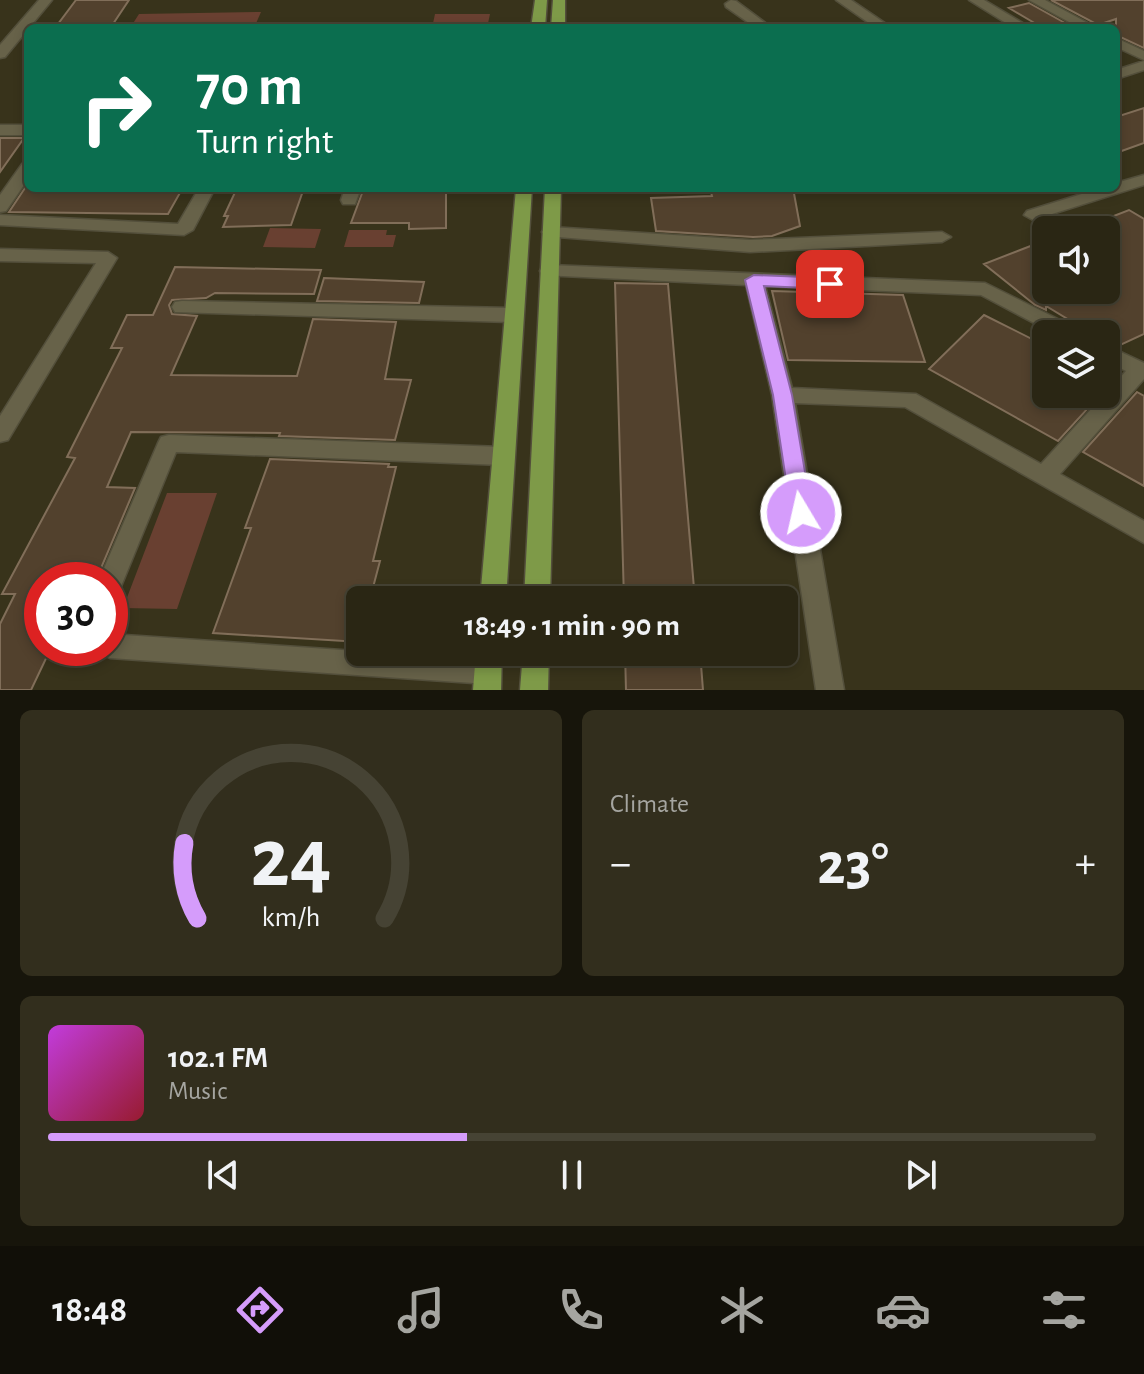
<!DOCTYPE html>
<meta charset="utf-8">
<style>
:root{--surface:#2a2614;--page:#322e1d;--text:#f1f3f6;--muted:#a5a5a0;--line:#464334;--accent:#d59cfb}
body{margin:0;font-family:"Alegreya Sans",sans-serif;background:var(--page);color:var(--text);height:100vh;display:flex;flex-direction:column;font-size:30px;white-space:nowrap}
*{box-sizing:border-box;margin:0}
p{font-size:26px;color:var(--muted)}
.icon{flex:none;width:44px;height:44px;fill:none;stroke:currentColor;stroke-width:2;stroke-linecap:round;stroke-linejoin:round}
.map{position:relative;height:690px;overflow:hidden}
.details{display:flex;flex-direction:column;gap:20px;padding:20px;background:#17150b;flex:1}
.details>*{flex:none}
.banner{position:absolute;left:24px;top:24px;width:1096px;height:168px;border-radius:12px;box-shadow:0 4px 12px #0003,0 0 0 2px var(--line);background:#0b6e4f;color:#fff;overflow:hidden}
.fabs{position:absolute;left:1032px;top:216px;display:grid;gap:16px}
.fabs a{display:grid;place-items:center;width:88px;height:88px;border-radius:12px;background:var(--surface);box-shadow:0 4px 12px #0003,0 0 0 2px var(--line);font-size:40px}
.speed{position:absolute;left:24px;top:562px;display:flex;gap:16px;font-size:40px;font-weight:700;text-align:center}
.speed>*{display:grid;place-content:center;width:104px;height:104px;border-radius:50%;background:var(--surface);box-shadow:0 4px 12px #0003,0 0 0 2px var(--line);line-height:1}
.speed .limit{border:12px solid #d22;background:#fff;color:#111}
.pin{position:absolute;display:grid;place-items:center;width:68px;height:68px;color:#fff;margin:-34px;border-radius:16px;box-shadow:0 4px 12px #0006}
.me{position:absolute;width:88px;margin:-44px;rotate:351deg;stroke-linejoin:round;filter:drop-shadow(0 0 6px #0008)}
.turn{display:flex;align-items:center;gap:28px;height:168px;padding:0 40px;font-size:36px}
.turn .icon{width:104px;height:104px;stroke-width:2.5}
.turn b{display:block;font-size:56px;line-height:68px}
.big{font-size:60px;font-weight:700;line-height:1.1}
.details .widget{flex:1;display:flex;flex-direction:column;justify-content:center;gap:12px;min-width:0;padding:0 28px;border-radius:12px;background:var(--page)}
.details .dial{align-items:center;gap:0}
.dial svg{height:208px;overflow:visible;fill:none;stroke:var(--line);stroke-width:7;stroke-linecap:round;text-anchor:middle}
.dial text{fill:var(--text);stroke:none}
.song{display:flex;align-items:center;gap:24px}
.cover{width:96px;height:96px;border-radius:12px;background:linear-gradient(135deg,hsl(290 70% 55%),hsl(350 70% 35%))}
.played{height:8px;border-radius:4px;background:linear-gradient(90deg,var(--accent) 40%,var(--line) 40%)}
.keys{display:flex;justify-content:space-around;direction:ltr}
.heat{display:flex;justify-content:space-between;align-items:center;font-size:44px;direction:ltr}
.details .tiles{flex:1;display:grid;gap:20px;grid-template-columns:1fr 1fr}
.widget:last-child{grid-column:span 2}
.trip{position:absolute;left:346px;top:586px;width:452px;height:80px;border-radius:12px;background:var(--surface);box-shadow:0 4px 12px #0003,0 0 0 2px var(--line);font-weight:700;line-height:80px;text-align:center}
.tab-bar{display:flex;height:128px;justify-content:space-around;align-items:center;background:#110f08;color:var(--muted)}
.tab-bar .icon{width:56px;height:56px}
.tab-bar .current{color:var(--accent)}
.tab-bar b{font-size:36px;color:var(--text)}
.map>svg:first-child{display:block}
.green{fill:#694031}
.building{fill:#52412d;stroke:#816e59;stroke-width:2}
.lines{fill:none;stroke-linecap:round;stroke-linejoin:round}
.minor-casing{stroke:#534f3b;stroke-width:3}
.major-casing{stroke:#534f3b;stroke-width:3}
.minor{fill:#676249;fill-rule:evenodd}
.major{fill:#7e9a48;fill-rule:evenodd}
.route{fill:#d59cfb;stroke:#8a65a3;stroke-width:2}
</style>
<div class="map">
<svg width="1144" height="690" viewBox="0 0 1144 690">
<rect width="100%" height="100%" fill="#38331b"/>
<path class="green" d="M 261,12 L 254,28 L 130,28 L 139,14 Z
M 435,14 L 490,14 L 487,28 L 432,28 Z
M 270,228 L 321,229 L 315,248 L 263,247 Z
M 349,230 L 387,230 L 386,235 L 396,235 L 393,247 L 344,247 Z
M 167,493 L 217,493 L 177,609 L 123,608 Z"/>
<path class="building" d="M 76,0 L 129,0 L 113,24 L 58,24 Z
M 1051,0 L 1144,0 L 1144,48 L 1116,35 L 1116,19 L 1098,25 Z
M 1029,3 L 1065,23 L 1043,28 L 1009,8 Z
M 1144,108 L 1144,143 L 1116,153 L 1116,117 Z
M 0,138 L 24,138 L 0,172 Z
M 25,188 L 124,188 L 181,191 L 168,214 L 9,212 Z
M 237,188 L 304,188 L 291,225 L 223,227 L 228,216 L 224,216 Z
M 364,188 L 446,188 L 446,228 L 409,229 L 409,223 L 351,223 Z
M 710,188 L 793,188 L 800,226 L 772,236 L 753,237 L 656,231 L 651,198 L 712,196 Z
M 1129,210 L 1144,219 L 1144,334 L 1116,347 L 1106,342 L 1106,334 L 1084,334 L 1079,326 L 1046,306 L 1046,310 L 1035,305 L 984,264 L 1046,240 L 1046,290 L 1106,290 L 1106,219 Z
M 175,267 L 321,270 L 314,294 L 215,293 L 206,298 L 172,300 L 169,305 L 172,314 L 197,316 L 171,375 L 297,376 L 313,319 L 396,322 L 385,379 L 411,380 L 395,440 L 279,436 L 280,433 L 131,432 L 107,487 L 135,488 L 96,580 L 42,580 L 42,648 L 51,648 L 31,690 L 0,690 L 0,624 L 15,594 L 2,594 L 75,458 L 67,457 L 122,348 L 111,348 L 127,315 L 153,315 Z
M 324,278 L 424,282 L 419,303 L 317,301 Z
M 615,283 L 668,284 L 695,600 L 624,600 Z
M 772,291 L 903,295 L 925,362 L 788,360 Z
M 984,315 L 1046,346 L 1046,394 L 1101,394 L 1058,441 L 929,369 Z
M 1137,392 L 1144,396 L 1144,486 L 1083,452 Z
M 270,459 L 389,464 L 388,467 L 396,467 L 373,561 L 380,561 L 371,595 L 360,594 L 360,642 L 213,633 L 251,528 L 245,528 Z
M 625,652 L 700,652 L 703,690 L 626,690 Z"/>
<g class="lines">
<defs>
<path id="minor" d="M 39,0 L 52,0 L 5,57 L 0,58 L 0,45 Z
M 731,0 L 736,1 L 772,28 L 756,28 L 726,7 L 725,4 Z
M 836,0 L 851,0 L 892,28 L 876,28 Z
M 969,0 L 984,0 L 1031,28 L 1014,28 Z
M 1029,0 L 1045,0 L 1097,28 L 1080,28 Z
M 1116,38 L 1144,51 L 1144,60 L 1116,47 Z
M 1144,61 L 1144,70 L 1116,79 L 1116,70 Z
M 0,125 L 28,125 L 28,135 L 0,135 Z
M 28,162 L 28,179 L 6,211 L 0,212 L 0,195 L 22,164 Z
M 1144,175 L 1144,185 L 1033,220 L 1024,215 L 1027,211 L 1101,188 L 1116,188 L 1116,183 Z
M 199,188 L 215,188 L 193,230 L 184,235 L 0,225 L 0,215 L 178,224 Z
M 345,188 L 361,188 L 355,204 L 343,204 L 341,200 Z
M 551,227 L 750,240 L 942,232 L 951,237 L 942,242 L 750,252 L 545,236 L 542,232 L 545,228 Z
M 0,249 L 108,252 L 117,258 L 8,440 L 0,442 L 0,416 L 96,263 L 0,261 Z
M 549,265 L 985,283 L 1078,329 L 1081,334 L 1055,334 L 981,295 L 765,286 L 792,388 L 916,394 L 1041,464 L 1126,371 L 1106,361 L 1106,345 L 1144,363 L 1144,379 L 1060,474 L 1144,521 L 1144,543 L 905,407 L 795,403 L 844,690 L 816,690 L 772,395 L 746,285 L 542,275 L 540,271 L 542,267 Z
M 182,301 L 513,308 L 523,315 L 513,322 L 175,312 L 172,307 L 175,302 Z
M 169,435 L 502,447 L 510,450 L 513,456 L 510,462 L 502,465 L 176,452 L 122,584 L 119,592 L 110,595 L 110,580 L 99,580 L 158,443 L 161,437 Z
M 110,634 L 488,660 L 497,663 L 501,672 L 497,681 L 488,684 L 110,658 L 101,654 L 98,648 L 110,648 Z"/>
<path id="major" d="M 535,0 L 547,0 L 545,28 L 531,28 Z
M 553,0 L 565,0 L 565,28 L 551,28 Z
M 516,188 L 532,188 L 506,600 L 480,600 Z
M 545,188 L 561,188 L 550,600 L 524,600 Z
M 476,652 L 502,652 L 501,690 L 473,690 Z
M 523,652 L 549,652 L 548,690 L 520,690 Z"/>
</defs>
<use href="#minor" class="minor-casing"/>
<use href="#major" class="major-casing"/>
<use href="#minor" class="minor"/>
<use href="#major" class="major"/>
</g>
<path class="route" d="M 754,275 L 830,278 L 839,284 L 830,289 L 764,286 L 792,395 L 812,513 L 809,519 L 801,522 L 794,519 L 791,513 L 773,395 L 745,280 Z"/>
</svg>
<div class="fabs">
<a><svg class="icon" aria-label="sound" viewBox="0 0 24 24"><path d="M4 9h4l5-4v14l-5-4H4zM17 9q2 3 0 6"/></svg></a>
<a><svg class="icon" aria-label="layers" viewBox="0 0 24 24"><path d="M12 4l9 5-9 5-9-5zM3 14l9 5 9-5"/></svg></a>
</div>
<div class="speed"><div class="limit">30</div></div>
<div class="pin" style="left:830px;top:284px;background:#d93025"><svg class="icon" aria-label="arrive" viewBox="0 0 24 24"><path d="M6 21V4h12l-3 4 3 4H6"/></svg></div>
<svg class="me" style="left:801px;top:513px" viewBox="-20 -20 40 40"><circle r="17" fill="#d59cfb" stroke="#fff" stroke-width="3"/><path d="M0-11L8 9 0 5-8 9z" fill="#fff"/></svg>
<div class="trip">18:49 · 1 min · 90 m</div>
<div class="banner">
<div class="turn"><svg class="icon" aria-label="right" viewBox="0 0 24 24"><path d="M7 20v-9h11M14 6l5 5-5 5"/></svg><div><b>70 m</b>Turn right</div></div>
</div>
</div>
<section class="details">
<div class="tiles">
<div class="widget dial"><svg viewBox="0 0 100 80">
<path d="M14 69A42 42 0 1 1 86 69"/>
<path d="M14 69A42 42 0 0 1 9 40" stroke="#d59cfb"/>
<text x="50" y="56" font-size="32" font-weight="700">24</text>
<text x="50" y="72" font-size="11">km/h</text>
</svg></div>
<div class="widget"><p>Climate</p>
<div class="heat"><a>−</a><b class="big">23°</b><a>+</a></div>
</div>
<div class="widget">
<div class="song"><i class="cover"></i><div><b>102.1 FM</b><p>Music</p></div></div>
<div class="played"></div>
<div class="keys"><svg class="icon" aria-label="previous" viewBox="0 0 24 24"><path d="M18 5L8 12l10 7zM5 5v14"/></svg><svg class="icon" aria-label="pause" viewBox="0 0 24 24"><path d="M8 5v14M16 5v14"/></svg><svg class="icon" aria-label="next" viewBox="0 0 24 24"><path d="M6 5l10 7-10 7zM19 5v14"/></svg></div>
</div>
</div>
</section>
<nav class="tab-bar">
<b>18:48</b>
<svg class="icon current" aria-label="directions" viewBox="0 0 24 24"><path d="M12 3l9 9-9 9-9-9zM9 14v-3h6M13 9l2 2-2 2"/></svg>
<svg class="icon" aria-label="music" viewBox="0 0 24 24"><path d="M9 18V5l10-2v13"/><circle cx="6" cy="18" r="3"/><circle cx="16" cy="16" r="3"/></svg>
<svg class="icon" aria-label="phone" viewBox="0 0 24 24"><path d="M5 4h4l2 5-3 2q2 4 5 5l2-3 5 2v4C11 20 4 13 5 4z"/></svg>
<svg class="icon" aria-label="climate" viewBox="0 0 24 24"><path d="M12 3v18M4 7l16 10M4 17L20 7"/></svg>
<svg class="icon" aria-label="car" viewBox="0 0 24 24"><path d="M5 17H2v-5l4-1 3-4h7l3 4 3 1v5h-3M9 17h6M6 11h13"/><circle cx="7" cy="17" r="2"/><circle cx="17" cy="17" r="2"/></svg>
<svg class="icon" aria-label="filters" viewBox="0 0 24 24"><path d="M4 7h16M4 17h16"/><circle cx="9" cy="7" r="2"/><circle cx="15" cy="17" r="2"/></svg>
</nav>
